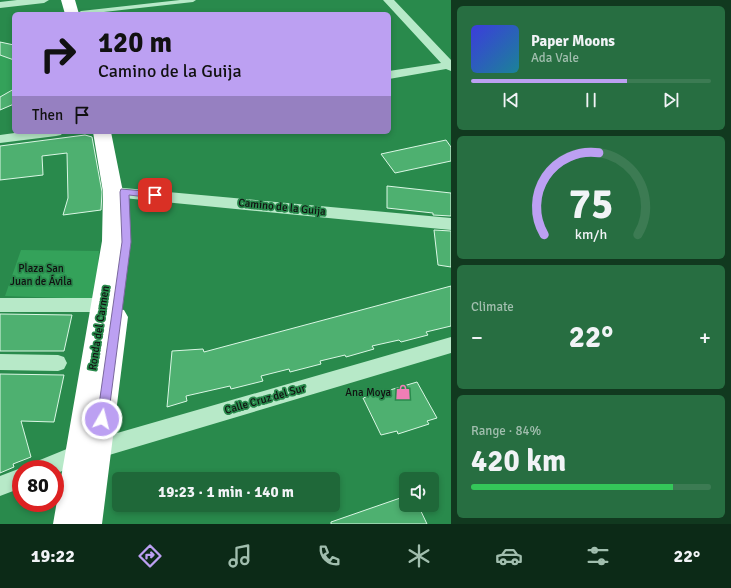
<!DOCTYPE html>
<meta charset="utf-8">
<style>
:root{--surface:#1f6839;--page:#276e41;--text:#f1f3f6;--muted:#a1beae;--line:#3c7b53;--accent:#bca0f2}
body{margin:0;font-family:Signika,sans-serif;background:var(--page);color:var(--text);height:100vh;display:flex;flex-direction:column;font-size:15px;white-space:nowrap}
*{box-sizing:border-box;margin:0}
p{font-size:13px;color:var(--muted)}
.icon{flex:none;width:22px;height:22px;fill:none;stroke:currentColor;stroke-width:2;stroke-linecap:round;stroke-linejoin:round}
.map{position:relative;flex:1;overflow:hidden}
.details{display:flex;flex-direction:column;gap:6px;padding:6px;background:#11391f;width:280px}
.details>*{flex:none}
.banner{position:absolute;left:12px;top:12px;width:379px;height:122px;border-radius:6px;box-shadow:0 2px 6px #0003;background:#bca0f2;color:#111;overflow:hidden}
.tools{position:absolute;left:399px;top:472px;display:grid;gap:8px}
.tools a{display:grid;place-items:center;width:40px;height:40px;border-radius:6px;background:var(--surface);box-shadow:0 2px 6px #0003;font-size:20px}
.speed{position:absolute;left:12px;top:460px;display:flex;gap:8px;font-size:20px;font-weight:700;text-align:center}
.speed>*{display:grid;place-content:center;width:52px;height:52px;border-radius:50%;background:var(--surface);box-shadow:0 2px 6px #0003;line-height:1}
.speed .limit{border:6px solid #d22;background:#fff;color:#111}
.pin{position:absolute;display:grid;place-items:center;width:34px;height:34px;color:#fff;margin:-17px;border-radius:8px;box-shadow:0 2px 6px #0006}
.me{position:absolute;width:44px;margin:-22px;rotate:8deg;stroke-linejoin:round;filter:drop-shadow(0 0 3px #0008)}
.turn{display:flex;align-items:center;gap:14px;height:84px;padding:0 20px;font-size:18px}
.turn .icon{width:52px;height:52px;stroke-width:2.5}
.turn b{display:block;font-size:28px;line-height:34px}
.then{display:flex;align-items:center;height:38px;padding:0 20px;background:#0003;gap:8px;font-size:15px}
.big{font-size:30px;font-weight:700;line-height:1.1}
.details .widget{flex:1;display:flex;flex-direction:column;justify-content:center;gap:6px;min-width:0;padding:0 14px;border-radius:6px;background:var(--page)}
.details .dial{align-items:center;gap:0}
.dial svg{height:104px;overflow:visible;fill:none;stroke:var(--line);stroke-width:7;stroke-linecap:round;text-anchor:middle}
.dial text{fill:var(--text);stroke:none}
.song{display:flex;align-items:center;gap:12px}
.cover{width:48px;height:48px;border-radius:6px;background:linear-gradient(135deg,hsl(240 70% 55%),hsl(190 70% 35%))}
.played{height:4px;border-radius:2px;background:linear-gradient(90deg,var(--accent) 65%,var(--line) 65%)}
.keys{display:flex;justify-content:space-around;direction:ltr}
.heat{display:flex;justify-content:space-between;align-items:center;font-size:22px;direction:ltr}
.charge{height:6px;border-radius:3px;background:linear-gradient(90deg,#34c759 84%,var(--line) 0)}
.trip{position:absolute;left:112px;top:472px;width:228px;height:40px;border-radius:6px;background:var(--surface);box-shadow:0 2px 6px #0003;font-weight:700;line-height:40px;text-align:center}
.tabs{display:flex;height:64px;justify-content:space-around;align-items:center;background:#0c2a17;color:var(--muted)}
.tabs .icon{width:28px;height:28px}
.tabs .selected{color:var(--accent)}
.tabs b{font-size:18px;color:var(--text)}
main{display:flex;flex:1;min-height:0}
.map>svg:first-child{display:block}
.green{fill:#34a25a}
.building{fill:#4eb070;stroke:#dbf7e5}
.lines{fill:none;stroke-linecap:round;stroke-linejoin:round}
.lane{fill:#b7e9c8;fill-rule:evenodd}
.street{fill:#b7e9c8;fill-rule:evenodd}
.highway{fill:#fff;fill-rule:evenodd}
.route{fill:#bca0f2;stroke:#7a689d}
.labels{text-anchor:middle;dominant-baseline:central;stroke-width:3.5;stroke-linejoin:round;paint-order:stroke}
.street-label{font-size:11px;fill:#111;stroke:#298a4c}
.park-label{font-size:11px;fill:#111;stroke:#298a4c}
.poi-label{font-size:11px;fill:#111;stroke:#298a4c;text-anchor:end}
</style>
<main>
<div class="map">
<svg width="451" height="524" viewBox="0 0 451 524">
<rect width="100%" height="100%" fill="#298a4c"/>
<path class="green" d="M 0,42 L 14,45 L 14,104 L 0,110 Z
M 21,250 L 99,251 L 96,299 L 5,296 Z"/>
<path class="building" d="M 0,42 L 14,45 L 14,60 L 0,55 Z
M 14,89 L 14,104 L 0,110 L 0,97 Z
M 85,135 L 92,137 L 102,192 L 101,210 L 63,215 L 68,198 L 67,153 L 42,156 L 43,175 L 0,180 L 0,146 Z
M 446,140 L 451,147 L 451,161 L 395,173 L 381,154 Z
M 387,186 L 451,193 L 451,216 L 433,215 L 433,213 L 387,208 Z
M 434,230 L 451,231 L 451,267 L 438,265 Z
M 451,286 L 451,326 L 426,332 L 428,335 L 401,342 L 399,340 L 372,346 L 374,349 L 346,357 L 345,355 L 320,361 L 321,364 L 290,372 L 289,369 L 261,376 L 263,381 L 231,389 L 230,386 L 186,396 L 187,401 L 167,407 L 172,351 L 203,349 L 204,352 Z
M 0,314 L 72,315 L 64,351 L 0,351 Z
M 0,374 L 64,375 L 54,422 L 21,421 L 31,457 L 13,464 L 14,467 L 0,473 Z
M 417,382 L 437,418 L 427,421 L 429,424 L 398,434 L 397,431 L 381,435 L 363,398 Z
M 406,496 L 406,505 L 418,505 L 427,524 L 331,524 L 331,522 Z"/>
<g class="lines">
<path class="lane" d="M 180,0 L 196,0 L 193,2 L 86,14 L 78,13 L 81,11 Z"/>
<path class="street" d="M 17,0 L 49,0 L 44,3 L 0,8 L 0,2 Z
M 383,0 L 394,0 L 451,60 L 451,71 L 446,69 L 389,79 L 389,71 L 441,63 Z
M 22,132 L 63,132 L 61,135 L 56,136 L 0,143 L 0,135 Z
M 113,187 L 451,218 L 451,230 L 113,197 L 108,196 L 106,192 L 108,188 Z
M 0,298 L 103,298 L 109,300 L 111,305 L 109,310 L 103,312 L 0,312 Z
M 451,337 L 451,353 L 79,464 L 55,474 L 55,469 L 32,469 L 35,462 L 79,444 Z
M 0,354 L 58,355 L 64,357 L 67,363 L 64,369 L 58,371 L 0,370 Z
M 21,468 L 24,469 L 21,469 L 21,488 L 0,496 L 0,476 Z"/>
<path class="highway" d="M 61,0 L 75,0 L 79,14 L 65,14 Z
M 93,132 L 111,132 L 123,192 L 124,241 L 114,308 L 124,310 L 128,317 L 102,524 L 53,524 L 102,241 L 103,192 Z"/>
</g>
<path class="route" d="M 121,189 L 155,192 L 160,195 L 155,198 L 129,195 L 131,242 L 108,419 L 106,422 L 102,424 L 98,422 L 97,419 L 122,242 L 120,192 Z"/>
<defs>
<symbol id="shop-bare" viewBox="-9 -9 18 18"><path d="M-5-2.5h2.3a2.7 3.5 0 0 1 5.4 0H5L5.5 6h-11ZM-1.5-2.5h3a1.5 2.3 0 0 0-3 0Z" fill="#f07eb6" stroke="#298a4c" stroke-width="2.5" paint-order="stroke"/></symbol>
</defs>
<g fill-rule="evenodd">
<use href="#shop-bare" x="392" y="381" width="22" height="22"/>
</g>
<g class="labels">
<g class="street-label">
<text transform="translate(282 207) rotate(6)">Camino de la Guija</text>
<text transform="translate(99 328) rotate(-81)">Ronda del Carmen</text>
<text transform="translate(265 399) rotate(-16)">Calle Cruz del Sur</text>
</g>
<g class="park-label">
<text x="41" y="268">Plaza San<tspan x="41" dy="13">Juan de Ávila</tspan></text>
</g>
<g class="poi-label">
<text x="391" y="392">Ana Moya</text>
</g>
</g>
</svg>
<div class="tools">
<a><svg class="icon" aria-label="sound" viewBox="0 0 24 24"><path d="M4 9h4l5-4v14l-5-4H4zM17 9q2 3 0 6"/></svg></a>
</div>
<div class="speed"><div class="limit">80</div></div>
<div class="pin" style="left:155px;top:195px;background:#d93025"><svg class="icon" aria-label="arrive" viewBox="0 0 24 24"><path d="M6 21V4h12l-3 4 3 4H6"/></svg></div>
<svg class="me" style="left:102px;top:419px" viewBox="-20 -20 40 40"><circle r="17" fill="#bca0f2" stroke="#fff" stroke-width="3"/><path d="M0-11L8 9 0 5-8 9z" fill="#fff"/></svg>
<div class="trip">19:23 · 1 min · 140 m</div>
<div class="banner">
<div class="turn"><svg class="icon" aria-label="right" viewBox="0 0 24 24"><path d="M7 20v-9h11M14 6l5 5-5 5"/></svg><div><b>120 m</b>Camino de la Guija</div></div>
<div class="then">Then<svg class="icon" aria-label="arrive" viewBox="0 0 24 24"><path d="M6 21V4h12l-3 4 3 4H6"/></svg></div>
</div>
</div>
<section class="details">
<div class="widget">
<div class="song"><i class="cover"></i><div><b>Paper Moons</b><p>Ada Vale</p></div></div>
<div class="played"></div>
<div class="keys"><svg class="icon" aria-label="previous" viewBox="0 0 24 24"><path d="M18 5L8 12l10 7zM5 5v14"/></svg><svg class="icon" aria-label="pause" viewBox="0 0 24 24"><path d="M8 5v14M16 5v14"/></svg><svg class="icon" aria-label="next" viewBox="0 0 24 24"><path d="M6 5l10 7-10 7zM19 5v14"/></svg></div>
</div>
<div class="widget dial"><svg viewBox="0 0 100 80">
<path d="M14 69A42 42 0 1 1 86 69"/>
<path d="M14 69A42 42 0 0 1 56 6" stroke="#bca0f2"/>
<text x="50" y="56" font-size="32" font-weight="700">75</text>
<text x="50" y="72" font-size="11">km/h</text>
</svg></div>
<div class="widget"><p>Climate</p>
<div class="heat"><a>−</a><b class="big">22°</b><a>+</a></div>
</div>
<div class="widget"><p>Range · 84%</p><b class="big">420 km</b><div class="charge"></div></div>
</section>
</main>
<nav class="tabs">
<b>19:22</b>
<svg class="icon selected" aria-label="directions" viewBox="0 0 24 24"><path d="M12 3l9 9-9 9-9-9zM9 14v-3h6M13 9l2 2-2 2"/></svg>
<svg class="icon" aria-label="music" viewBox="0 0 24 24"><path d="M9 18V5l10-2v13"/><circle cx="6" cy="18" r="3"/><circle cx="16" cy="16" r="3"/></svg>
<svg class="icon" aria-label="phone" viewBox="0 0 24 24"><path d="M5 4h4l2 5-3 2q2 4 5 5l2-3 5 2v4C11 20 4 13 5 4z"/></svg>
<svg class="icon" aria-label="climate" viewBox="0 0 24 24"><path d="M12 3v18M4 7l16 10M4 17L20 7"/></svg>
<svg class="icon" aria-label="car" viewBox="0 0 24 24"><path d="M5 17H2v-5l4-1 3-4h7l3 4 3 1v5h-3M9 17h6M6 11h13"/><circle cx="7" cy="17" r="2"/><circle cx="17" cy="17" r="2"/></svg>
<svg class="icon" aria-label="filters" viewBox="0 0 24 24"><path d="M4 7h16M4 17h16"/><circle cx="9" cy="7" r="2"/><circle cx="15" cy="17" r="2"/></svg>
<b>22°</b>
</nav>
